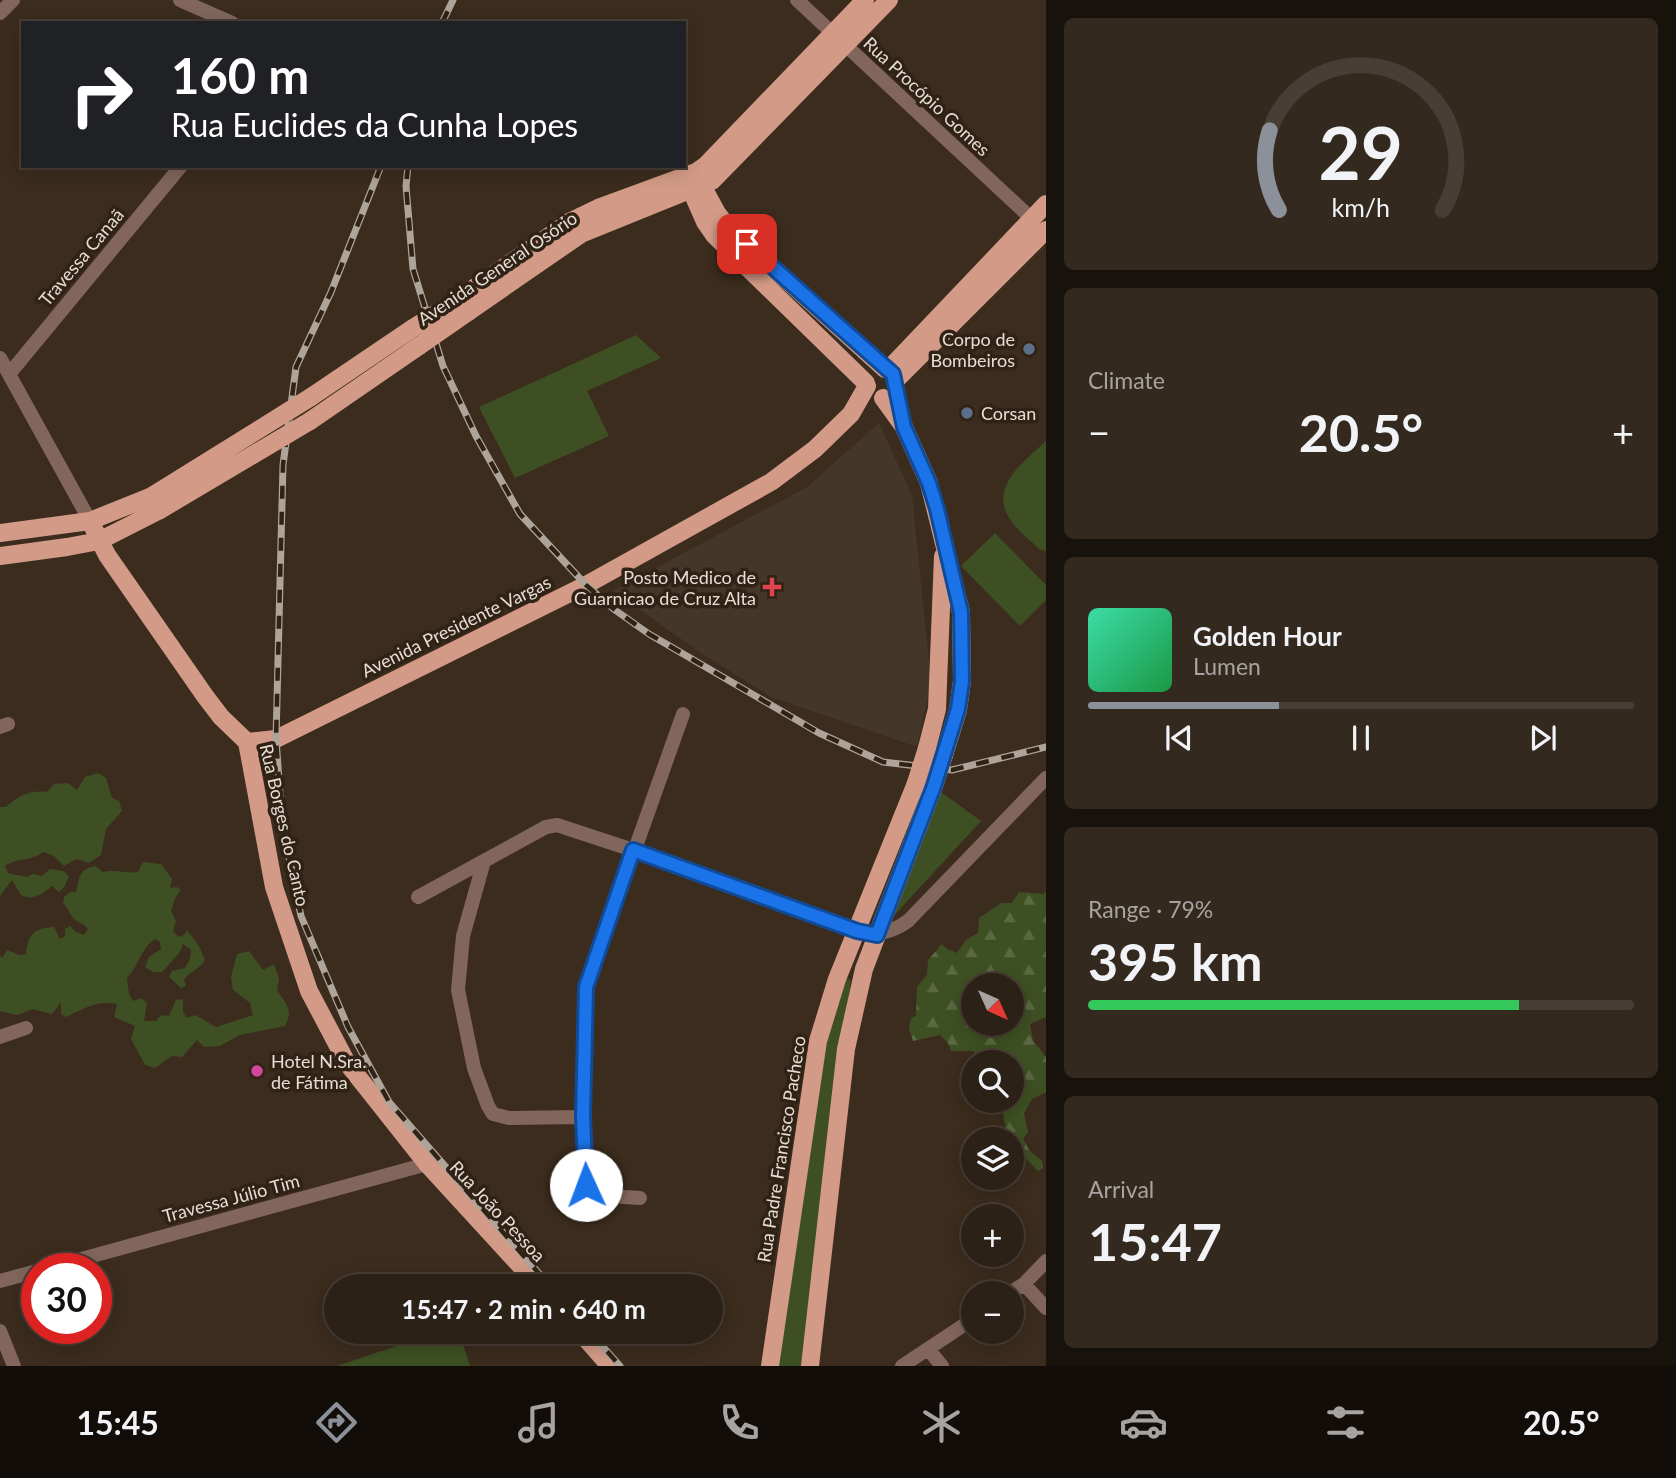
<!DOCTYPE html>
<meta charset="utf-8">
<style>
:root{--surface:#2c2116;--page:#34291f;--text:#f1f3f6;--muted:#a6a3a1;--line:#483e35;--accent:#8c9099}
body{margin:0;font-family:Lato,sans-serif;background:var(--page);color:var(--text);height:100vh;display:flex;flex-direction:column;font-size:26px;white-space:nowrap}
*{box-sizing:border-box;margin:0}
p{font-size:23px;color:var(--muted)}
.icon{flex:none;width:38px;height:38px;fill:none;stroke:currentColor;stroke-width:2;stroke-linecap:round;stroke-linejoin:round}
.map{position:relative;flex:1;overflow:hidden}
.panel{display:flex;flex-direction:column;gap:18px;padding:18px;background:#18120c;width:630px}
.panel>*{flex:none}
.guide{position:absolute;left:21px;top:21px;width:665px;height:147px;border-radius:0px;box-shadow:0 4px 18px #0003,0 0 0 2px var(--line);background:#202124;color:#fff;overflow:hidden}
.needle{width:46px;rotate:135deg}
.tools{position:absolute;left:961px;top:973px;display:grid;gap:14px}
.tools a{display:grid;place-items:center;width:63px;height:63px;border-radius:50%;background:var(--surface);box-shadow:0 4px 18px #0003,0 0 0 2px var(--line);font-size:35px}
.speed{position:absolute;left:21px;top:1253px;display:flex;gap:14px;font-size:35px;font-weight:700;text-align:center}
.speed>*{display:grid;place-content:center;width:91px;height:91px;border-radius:50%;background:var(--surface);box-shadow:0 4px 18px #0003,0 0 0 2px var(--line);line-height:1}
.speed .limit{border:10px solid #d22;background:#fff;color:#111}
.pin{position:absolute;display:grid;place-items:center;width:60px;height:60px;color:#fff;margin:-30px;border-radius:14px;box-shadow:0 4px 10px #0006}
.me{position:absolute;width:77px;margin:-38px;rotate:358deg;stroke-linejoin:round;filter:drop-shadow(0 0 5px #0008)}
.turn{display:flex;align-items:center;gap:24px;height:147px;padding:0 35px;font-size:32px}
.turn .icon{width:91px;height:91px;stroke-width:2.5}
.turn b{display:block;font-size:49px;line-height:60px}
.big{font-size:52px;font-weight:700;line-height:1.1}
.panel .widget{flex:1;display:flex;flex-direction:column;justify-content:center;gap:10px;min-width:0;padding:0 24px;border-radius:10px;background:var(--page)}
.panel .dial{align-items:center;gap:0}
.dial svg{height:182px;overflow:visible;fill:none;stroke:var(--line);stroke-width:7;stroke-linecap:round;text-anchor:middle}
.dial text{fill:var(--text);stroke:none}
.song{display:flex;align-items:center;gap:21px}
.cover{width:84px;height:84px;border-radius:10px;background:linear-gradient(135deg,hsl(160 70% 55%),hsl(140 70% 35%))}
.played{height:7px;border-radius:4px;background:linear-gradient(90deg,var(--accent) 35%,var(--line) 35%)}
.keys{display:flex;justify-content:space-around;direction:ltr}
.heat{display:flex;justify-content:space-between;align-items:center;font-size:38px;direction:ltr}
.charge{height:10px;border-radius:5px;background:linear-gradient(90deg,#34c759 79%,var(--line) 0)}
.trip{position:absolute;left:324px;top:1274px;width:399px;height:70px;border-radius:35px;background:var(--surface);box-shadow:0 4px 18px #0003,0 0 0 2px var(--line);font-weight:700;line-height:70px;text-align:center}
.tab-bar{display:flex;height:112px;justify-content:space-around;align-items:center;background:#120d09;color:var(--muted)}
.tab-bar .icon{width:49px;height:49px}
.tab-bar .on{color:var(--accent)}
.tab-bar b{font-size:32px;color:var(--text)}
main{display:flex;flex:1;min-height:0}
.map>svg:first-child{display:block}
.medical{fill:#45362a}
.forest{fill:url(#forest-firs);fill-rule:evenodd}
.park{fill:#3e5023}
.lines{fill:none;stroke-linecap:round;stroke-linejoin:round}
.minor{stroke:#82665c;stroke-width:14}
.major{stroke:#d39b87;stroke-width:18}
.rail-casing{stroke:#afa499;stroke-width:7}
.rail{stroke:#302214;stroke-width:4.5;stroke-dasharray:13;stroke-linecap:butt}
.major-bridge{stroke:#d39b87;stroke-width:18}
.route-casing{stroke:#114b97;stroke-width:18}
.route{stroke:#1a73e8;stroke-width:12}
.service-dot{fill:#5c6f8a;stroke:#302214;stroke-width:2.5}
.health-dot{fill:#e0444e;stroke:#302214;stroke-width:2.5}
.hotel-dot{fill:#d1479c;stroke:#302214;stroke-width:2.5}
.labels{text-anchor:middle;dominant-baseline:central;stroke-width:7;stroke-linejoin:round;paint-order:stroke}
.street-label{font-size:18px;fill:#e6ddd4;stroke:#302214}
.poi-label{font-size:18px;fill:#e6ddd4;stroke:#302214;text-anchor:end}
</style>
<main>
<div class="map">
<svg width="1046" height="1366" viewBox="0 0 1046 1366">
<defs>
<pattern id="forest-firs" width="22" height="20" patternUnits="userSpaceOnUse" patternTransform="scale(1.75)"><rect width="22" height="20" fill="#3e5023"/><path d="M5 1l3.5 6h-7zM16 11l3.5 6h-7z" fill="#5a6942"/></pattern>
</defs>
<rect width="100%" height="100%" fill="#3b2c1d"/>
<path class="medical" d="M 879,423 L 912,495 L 931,683 L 917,747 L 771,697 L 701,653 L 613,591 L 807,487 Z"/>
<path class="forest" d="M 1019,892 L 1043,894 L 1046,892 L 1046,1017 L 1030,1024 L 1033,1041 L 1046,1057 L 1046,1092 L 1032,1099 L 1024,1113 L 1028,1132 L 1023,1139 L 1030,1151 L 1042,1161 L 1043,1168 L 1038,1171 C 1026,1159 1010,1142 1005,1125 C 1003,1118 1004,1111 1001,1103 L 994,1101 L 1012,1101 L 1012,1062 L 976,1062 L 979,1059 L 973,1051 L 951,1051 L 948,1043 L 940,1035 L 913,1041 L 909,1029 L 911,1018 L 916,1016 L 917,987 L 927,975 L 928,960 L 942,944 L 947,949 L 957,953 L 966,940 L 978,933 L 979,918 L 1001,903 L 1012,903 ZM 973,985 L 1012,985 L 1012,1024 L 973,1024 Z"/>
<path class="park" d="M 636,335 L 661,358 L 587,391 L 609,436 L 515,478 L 479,407 Z
M 1046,441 L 1046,551 L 1040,550 C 1031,541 1019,532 1012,522 C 986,488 1024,462 1046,441 Z
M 995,533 L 1046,585 L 1046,600 L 1020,626 L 961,566 Z
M 98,773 L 106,778 L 112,798 L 119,801 L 122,811 L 106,829 L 101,855 L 89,863 L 76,859 L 64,866 L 54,856 L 43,852 C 31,862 17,857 5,866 L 8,873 L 27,877 L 33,874 L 42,876 L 50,869 L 64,871 L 69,877 L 64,887 L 59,892 L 52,886 L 42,894 L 30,898 L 21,895 L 12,880 L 0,896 L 0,807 L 6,807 C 18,796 30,790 47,792 L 54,784 L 68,783 L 77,790 L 85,777 Z
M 941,792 L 981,821 L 889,921 Z
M 143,862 L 161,864 L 172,879 L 170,888 L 177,887 L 181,890 L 175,898 L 171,911 L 176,921 L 173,931 L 178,937 L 184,935 L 187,930 L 199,946 L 205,960 C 200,969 190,971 184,980 L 186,986 L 181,988 L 169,977 L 172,971 L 185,968 L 190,959 L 191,950 L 183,944 L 180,952 L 162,972 L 153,972 L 145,967 L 149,957 L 161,949 L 160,942 L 155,939 C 140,949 139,966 127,978 L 129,994 L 133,1001 L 141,998 L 147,1003 L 144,1021 L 156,1021 L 161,1015 L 169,1016 L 176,1000 L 183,999 L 183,1012 L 187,1018 L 195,1015 L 216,1027 L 253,1015 L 250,1003 L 233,990 L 231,977 L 237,954 L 249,951 L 263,970 L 274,964 L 279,979 L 277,990 C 286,1004 294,1010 285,1026 L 240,1035 L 220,1046 L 204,1047 L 197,1040 L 182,1057 L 172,1056 L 155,1068 L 145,1065 L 131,1039 L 135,1026 L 114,1017 L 117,1004 C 97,1000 83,1009 66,1017 L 61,1014 L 61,1002 L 52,1014 L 33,1009 L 17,1015 L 0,1011 L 0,955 L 2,958 L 7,950 L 20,955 L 26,954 C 28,934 34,928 54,927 L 60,939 L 65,936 L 65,929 L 70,926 L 76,932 L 84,935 L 88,929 C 84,923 80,924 75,920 C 69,915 69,908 63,903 L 64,897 L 70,892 L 76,892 C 80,877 78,870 95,866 L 103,872 C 116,869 125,874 138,872 Z
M 841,977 L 851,980 L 801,1366 L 777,1366 L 824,1033 Z
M 438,1332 L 459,1332 L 470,1366 L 337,1366 Z"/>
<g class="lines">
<path class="minor" d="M 180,0 L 232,23
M 797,0 L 1032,219 L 1032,229
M 0,13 L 13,0
M 0,358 L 90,521
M 10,373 L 181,166
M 0,727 L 8,724
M 484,861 L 463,936 L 458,990 L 474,1068 L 488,1106 L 493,1114 L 509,1118 L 583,1117
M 418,897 L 546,827 L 557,825 L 633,850 L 857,931 C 878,935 891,933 908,921 L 1046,778
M 0,1037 L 26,1028
M 640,1198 L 593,1195 L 588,1191 L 586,1185 L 583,1117 L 586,987 L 683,714
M 45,1269 L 427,1164
M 0,1281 L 37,1271
M 1024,1284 L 1046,1308
M 1010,1293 L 1024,1284 L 1046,1261
M 0,1331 L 14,1366
M 928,1349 L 942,1366
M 902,1366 L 973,1319"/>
<path class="major" d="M 698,178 L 717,213 L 727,226 L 885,369
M 687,181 L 705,222 L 714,235 L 866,383
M 457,300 L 571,221 L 598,208 L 696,172 L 706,165 L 865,0
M 468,312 L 581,234 L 712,181 L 889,0
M 888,370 L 1046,204
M 896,380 L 1046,230
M 311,397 L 413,328
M 883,398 L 904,427 L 929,483 L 961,612 L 962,681 L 958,710 L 944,755
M 310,421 L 419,346
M 90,521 L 107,555 L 205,696 L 221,717 L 247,742 L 274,887 L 309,991 L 347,1063 L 427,1164 L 539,1286
M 0,533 L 90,521 L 152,496
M 0,556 L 67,547 L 99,541 L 160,510
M 247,742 L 276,739 L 586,585 L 771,482 L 815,449 L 851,414 L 867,386
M 927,748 L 937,709 L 943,556
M 580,1332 L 610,1366
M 770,1366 L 818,1041 L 837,979 L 916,783
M 810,1366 L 846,1049 L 864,969 L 934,786"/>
<defs>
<path id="rail" d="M 442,23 L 453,0
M 381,166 L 331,292 L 296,367 L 283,465 L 276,739 L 282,822 L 301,916 L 348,1027 L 389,1102 L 550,1286
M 408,166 L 406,186 L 413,269 L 443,366 L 476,436 L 520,514 L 586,585 L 615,610 L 649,634 L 819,733 L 883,762 L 952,770 L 1046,747
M 590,1332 L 620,1366"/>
</defs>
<use href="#rail" class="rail-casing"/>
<use href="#rail" class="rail"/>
<path class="major-bridge" d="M 413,328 L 457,300
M 419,346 L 468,312
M 152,496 L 311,397
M 160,510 L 310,421
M 916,783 L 927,748
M 934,786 L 944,755"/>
</g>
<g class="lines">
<defs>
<path id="route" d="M 586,1185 L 583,1117 L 586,987 L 633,850 L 857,931 L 877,935 L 934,786 L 958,709 L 962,681 L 961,612 L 937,509 L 929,483 L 904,427 L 893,374 L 747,244"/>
</defs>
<use href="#route" class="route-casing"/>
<use href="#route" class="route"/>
</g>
<g class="service-dot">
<circle cx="1029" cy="349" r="7"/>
<circle cx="967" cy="413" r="7"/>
</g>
<path class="health-dot" d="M768.5 576.5h7v7h7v7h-7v7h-7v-7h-7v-7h7z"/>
<circle class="hotel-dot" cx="257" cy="1071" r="7"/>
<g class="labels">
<g class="street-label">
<text transform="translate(927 96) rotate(43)">Rua Procópio Gomes</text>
<text transform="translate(81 257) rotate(-50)">Travessa Canaã</text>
<text transform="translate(497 268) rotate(-34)">Avenida General Osório</text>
<text transform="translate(456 626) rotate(-26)">Avenida Presidente Vargas</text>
<text transform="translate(285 825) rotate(77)">Rua Borges do Canto</text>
<text transform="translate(781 1149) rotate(-81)">Rua Padre Francisco Pacheco</text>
<text transform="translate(231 1198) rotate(-15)">Travessa Júlio Tim</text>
<text transform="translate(498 1211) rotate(47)">Rua João Pessoa</text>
</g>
<g class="poi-label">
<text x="1015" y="339">Corpo de<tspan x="1015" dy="21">Bombeiros</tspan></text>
<text x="981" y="413" text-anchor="start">Corsan</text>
<text x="756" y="577">Posto Medico de<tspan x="756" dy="21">Guarnicao de Cruz Alta</tspan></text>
<text x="271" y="1061" text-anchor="start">Hotel N.Sra.<tspan x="271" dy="21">de Fátima</tspan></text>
</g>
</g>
</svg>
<div class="tools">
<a><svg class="needle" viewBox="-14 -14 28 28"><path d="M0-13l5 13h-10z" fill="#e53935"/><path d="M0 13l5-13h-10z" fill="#a6a3a1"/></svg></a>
<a><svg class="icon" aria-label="search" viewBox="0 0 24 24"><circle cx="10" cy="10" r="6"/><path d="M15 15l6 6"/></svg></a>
<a><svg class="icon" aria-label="layers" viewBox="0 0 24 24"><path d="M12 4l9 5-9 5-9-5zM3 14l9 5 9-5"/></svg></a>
<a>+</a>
<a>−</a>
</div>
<div class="speed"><div class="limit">30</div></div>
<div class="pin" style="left:747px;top:244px;background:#d93025"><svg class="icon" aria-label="arrive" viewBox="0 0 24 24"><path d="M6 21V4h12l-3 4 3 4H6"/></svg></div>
<svg class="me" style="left:586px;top:1185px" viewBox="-20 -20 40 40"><circle r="19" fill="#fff"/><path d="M0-13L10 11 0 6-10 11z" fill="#1a73e8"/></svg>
<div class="trip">15:47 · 2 min · 640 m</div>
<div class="guide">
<div class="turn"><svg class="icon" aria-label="right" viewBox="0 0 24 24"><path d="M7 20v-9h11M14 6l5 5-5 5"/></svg><div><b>160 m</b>Rua Euclides da Cunha Lopes</div></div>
</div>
</div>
<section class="panel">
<div class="widget dial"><svg viewBox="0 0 100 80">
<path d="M14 69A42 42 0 1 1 86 69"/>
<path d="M14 69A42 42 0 0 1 10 34" stroke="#8c9099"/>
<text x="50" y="56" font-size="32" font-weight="700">29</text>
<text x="50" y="72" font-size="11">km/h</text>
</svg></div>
<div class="widget"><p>Climate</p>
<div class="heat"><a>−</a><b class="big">20.5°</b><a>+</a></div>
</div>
<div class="widget">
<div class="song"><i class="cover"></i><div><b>Golden Hour</b><p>Lumen</p></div></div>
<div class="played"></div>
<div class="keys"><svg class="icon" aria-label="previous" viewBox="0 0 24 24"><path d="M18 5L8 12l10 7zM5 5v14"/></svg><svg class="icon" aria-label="pause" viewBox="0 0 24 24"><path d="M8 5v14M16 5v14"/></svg><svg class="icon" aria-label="next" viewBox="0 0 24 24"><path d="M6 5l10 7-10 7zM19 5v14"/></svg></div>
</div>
<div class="widget"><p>Range · 79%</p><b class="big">395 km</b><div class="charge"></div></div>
<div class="widget"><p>Arrival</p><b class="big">15:47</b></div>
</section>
</main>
<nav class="tab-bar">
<b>15:45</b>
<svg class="icon on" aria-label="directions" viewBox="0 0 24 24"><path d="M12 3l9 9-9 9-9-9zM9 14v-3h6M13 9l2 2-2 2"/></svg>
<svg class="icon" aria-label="music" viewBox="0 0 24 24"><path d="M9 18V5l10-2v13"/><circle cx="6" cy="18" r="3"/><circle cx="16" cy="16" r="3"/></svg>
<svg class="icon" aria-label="phone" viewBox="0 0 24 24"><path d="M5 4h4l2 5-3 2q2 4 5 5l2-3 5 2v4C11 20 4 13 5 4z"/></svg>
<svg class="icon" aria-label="climate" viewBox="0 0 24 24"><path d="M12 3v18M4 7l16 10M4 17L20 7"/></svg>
<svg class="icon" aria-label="car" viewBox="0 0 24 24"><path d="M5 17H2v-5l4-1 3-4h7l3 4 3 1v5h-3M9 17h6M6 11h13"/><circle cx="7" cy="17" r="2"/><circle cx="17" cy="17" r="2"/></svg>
<svg class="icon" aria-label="filters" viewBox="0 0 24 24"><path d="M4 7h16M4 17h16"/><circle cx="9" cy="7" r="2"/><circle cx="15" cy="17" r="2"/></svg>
<b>20.5°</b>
</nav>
